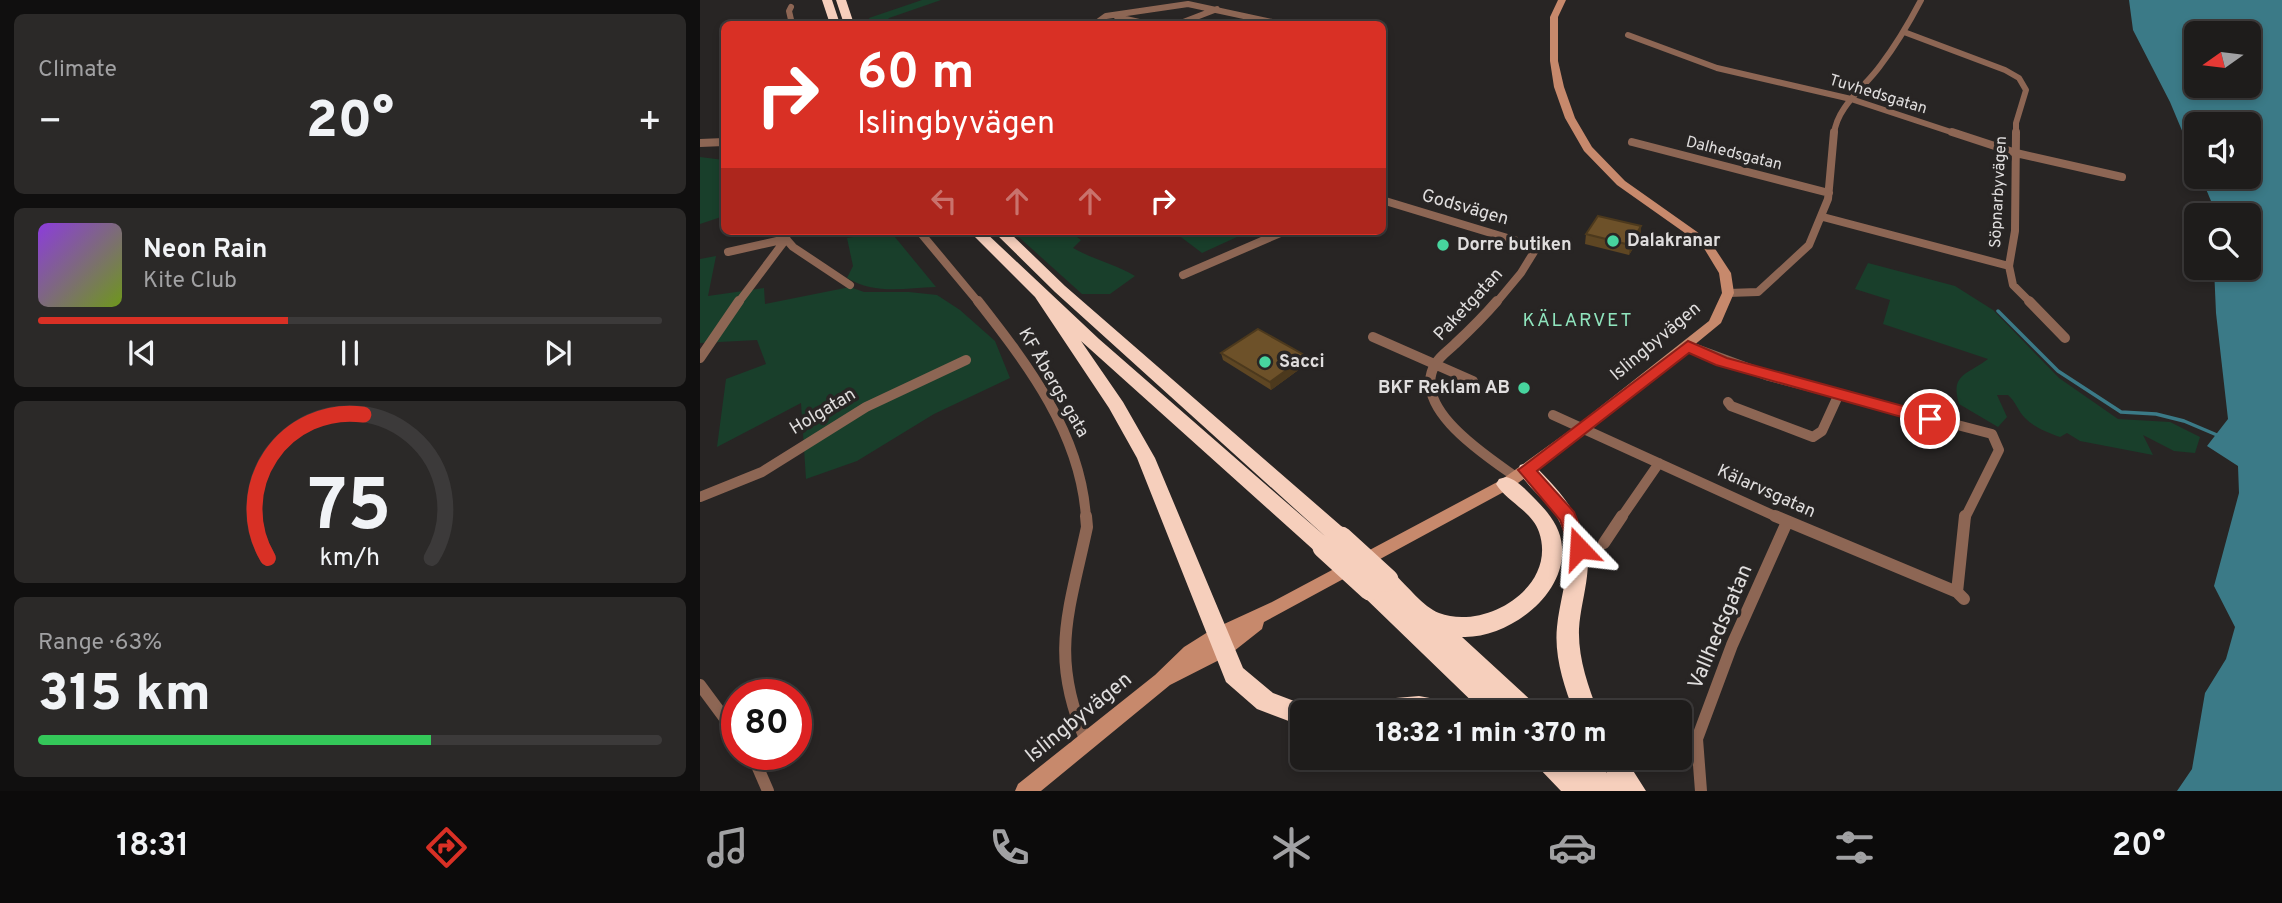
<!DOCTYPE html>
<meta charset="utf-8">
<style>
:root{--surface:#1e1c1b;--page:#2b2928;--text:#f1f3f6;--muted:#a1a1a3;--line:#3c3a3a;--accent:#d93025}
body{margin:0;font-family:Overpass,sans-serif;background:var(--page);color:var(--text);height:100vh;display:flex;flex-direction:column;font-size:26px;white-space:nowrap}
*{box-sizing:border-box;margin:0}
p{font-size:23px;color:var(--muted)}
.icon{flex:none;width:38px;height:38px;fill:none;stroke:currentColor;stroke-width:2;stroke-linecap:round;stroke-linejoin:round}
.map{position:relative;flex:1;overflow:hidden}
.details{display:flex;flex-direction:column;gap:14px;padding:14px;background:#100f0f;width:700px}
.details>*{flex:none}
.top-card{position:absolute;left:21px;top:21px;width:665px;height:214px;border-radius:10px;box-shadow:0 4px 10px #0003,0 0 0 2px var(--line);background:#d93025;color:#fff;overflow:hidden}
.needle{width:46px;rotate:256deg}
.buttons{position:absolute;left:1484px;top:21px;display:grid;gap:14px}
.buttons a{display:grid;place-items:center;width:77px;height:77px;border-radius:10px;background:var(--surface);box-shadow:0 4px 10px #0003,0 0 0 2px var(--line);font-size:35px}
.speed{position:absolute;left:21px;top:679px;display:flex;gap:14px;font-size:35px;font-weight:700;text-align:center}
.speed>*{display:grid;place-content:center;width:91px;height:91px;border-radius:50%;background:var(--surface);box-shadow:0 4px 10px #0003,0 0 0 2px var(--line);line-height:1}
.speed .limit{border:10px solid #d22;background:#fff;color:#111}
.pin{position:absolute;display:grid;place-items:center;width:60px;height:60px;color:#fff;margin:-30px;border:4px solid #fff;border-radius:50%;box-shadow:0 2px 7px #0007}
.me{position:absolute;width:77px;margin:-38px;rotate:340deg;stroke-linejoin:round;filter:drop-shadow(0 0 5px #0008)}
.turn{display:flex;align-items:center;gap:24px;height:147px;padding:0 21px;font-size:32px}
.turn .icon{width:91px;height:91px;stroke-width:2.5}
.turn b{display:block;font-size:49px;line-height:60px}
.lanes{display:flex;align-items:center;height:66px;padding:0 21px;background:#0003;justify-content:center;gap:35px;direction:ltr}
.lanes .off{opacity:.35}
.big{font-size:52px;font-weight:800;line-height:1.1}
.details .card{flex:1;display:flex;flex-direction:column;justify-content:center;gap:10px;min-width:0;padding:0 24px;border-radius:10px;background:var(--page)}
.details .dial{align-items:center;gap:0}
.dial svg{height:182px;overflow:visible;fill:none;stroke:var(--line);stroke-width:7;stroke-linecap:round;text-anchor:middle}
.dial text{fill:var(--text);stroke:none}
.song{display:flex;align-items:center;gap:21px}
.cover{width:84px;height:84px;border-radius:10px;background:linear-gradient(135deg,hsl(270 70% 55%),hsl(80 70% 35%))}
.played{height:7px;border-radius:4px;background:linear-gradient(90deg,var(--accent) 40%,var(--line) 40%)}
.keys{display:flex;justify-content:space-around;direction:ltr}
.heat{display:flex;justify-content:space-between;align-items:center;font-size:38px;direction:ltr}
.charge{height:10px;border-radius:5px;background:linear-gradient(90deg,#34c759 63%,var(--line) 0)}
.trip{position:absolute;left:590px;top:700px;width:402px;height:70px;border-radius:10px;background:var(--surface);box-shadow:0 4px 10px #0003,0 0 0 2px var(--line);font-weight:800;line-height:70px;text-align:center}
.dock{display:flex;height:112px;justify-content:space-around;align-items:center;background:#0c0b0b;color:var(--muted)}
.dock .icon{width:49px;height:49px}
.dock .on{color:var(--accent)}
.dock b{font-size:32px;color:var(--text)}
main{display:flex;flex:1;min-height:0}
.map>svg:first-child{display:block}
.green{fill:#193f2b}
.water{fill:#3b7a87;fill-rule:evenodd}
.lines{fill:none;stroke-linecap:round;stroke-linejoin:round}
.stream{stroke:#3b7a87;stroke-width:3.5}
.street-far3{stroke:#8d6654;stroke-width:6}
.street-far2{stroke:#8d6654;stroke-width:8}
.street-far1{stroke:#8d6654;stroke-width:10}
.street{stroke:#8d6654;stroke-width:12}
.secondary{fill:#c7896c;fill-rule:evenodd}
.highway{fill:#f6cfbc;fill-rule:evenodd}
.highway-bridge{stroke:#f6cfbc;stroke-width:23}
.wall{fill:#5e4623}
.shaded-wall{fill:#4c391d}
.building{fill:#6d5129;stroke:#4c391d;stroke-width:2}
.route{fill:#d93025;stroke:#8d1f18;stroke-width:2}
.poi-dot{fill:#47d49e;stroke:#282524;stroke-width:2.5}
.labels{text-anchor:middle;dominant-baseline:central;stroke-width:7;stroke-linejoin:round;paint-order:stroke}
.far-street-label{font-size:16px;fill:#e0dede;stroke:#282524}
.street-label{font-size:18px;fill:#e0dede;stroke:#282524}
.poi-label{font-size:18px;font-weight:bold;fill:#e0dede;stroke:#282524;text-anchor:start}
.neighbourhood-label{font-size:19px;letter-spacing:2px;fill:#90e5be;stroke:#282524}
.near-street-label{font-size:21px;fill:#e0dede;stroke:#282524}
</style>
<main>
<section class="details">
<div class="card"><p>Climate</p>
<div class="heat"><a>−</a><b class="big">20°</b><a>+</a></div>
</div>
<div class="card">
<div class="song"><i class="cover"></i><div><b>Neon Rain</b><p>Kite Club</p></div></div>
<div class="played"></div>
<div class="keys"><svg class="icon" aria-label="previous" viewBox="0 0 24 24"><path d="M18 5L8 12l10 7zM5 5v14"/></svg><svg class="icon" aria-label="pause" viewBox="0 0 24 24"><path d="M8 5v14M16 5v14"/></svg><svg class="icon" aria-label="next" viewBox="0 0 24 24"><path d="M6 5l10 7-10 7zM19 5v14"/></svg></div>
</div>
<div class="card dial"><svg viewBox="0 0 100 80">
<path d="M14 69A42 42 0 1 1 86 69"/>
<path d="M14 69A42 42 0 0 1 56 6" stroke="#d93025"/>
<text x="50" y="56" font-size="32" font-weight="700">75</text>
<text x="50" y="72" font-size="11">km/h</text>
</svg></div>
<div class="card"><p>Range · 63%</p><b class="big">315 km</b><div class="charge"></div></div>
</section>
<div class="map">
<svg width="1582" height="791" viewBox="0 0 1582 791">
<rect width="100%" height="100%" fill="#282524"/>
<path class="green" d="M 222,0 L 241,0 L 189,18 L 184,24 L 171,24 L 169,18 Z
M 0,157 L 24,160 L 24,216 L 0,224 Z
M 190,231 L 236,287 C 205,288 175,295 147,278 L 153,266 L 147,238 Z
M 312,231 L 369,231 L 381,240 L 373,248 C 394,260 415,264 435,276 L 410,294 L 382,294 Z
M 473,231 L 550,231 L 502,253 Z
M 16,256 L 8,296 L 64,288 L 65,304 L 150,287 L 164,292 L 209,292 L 237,295 L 260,310 L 295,341 L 310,378 L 234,414 L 157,461 L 106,479 L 101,403 L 17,447 L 26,379 L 66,364 L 57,340 L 0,343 L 0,259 Z
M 1168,263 L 1255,286 L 1293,310 L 1359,378 L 1418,419 L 1470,422 L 1500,437 L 1495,453 L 1474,451 L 1443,435 L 1453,455 L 1380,441 L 1367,433 L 1360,437 C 1347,432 1335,428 1325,418 C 1318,411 1316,402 1308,395 L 1297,395 L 1307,417 L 1298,427 L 1259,404 C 1250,374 1267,375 1288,359 L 1183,324 L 1190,300 L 1155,289 Z"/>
<path class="water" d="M 1429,0 L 1582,0 L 1582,791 L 1477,791 L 1492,769 L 1505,693 L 1526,659 L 1535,627 L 1514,586 L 1539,493 L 1538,466 L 1507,446 L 1528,419 L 1516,313 L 1514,268 L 1549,268 L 1549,215 L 1512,215 L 1511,201 L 1501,177 L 1549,177 L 1549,124 L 1496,124 L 1496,164 L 1470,102 L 1433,30 ZM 1496,33 L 1549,33 L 1549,86 L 1496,86 Z"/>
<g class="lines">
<path class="stream" d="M 1298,311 L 1358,371 L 1421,412 L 1456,414 L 1484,421 L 1517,435"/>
<path class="street-far3" d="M 91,7 L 89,11 L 92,24
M 417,17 L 448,24
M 395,24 L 406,16 L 488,4 L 572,22
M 478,24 L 517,9
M 1204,32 L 1305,70 L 1319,78 L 1326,90 L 1316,123 L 1316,134
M 928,35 L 1017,68 L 1151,99 L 1257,134
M 1134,134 C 1137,106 1165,87 1180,66 C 1196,45 1209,23 1221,0"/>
<path class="street-far2" d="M 1252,132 L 1316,153 L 1422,177
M 932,142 L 1129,193
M 0,143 L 24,142
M 682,200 L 837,247 L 821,273 L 796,303
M 1123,217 L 1309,266 L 1315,231 L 1316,132
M 219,231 L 279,303
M 28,252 L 86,239 L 93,247 L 150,285
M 1309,266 L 1313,285 L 1331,303
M 483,275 L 585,231
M 1028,293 L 1058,292 L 1109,245 L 1128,199 L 1134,132
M 38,303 L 86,239 L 87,231"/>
<path class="street-far1" d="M 278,301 C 328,365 381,434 386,518
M 797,301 C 784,316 770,330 755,344 C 749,350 741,355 736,363 C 708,407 788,457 816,477
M 1329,301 L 1365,338
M 673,337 L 773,381
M 988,346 L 1069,376 L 1292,434 L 1299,450 L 1265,518
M 0,358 L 39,301
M 1028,402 L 1031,406 L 1113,437 L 1122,431 L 1138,396
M 853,415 L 1079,518
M 0,497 L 62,472 L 166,407 L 266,360
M 921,518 L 959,463"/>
<path class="street" d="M 1075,516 L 1257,592 L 1264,599
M 904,543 L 922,516
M 1257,592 L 1265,516
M 0,685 L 37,735
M 386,741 C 349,656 369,612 387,527 L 386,516
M 52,754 L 68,791
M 1001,791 L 997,739 L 1032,645 L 1087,522"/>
<path class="secondary" d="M 858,0 L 866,0 L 858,17 L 858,61 L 864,87 L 875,118 L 892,147 L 925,181 L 1010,241 L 1031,273 L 1034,293 L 1021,323 L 887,433 L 811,488 L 564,622 L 562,629 L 529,655 L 470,685 L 341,791 L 315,791 L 318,784 L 455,675 L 484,647 L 511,630 L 572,602 L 801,480 L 877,425 L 1009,321 L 1022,293 L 1019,273 L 1002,245 L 917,185 L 884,151 L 865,118 L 854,87 L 850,61 L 850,17 Z"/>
<path class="highway" d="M 122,0 L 132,0 L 140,24 L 130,24 Z
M 136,0 L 146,0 L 154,24 L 144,24 Z
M 269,231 L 284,231 L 399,339 L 626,537 L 355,292 L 293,231 L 308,231 L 365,286 L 648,532 L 651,538 L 648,544 L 641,546 L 631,542 L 634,547 L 631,553 L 624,555 L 617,553 L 381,341 L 423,402 L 455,458 L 543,668 L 573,693 L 610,707 L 613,712 L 602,712 L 602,726 L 557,709 L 526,682 L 437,458 L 409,408 L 335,297 Z
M 827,463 L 834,465 C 866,497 893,528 887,576 C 885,594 880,611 879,629 C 878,658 888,686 898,712 L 874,712 C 864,686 854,656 857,627 C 860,595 874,563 863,530 C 855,505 830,492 818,470 L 820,465 Z
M 806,477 C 818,480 827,491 836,500 C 849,513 861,528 862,547 C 866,596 807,639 762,637 L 835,704 L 839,712 L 783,712 L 662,595 L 659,589 L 662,583 L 670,580 L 678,583 L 680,574 L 687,571 L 694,574 C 707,585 723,607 739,613 C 785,631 858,587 839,532 C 832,511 807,502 796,484 L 799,479 Z
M 719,696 L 762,704 L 766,712 L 649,712 L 653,704 L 661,701 Z
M 834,758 L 891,758 L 907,773 L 899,758 L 925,758 L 946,791 L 861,791 L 837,766 Z"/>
<path class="highway-bridge" d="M 641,538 L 687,580
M 624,547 L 670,589"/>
</g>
<path class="wall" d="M 941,226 L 940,237 L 929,255 L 885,244 L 886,234 Z
M 521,353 L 608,363 L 571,390 L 523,360 Z"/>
<path class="shaded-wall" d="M 941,226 L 940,237 L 929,255 L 930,245 Z
M 606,356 L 608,363 L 571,390 L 570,382 Z"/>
<path class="building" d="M 898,216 L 941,226 L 930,245 L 886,234 Z
M 558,329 L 606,356 L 570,382 L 521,353 Z"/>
<path class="route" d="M 988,341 L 1027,358 L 1236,415 L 1238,419 L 1230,425 L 1016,365 L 989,353 L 837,471 L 874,512 L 888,548 L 885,553 L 879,555 L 872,553 L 860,520 L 818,470 Z"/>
<g class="poi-dot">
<circle cx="913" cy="241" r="7"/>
<circle cx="743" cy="245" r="7"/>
<circle cx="565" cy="362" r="7"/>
<circle cx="824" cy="388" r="7"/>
</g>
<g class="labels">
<g class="far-street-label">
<text transform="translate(1178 95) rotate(17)">Tuvhedsgatan</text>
<text transform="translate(1034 154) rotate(14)">Dalhedsgatan</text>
<text transform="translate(1299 192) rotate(-87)">Söpnarbyvägen</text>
</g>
<g class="street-label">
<text transform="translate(765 208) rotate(16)">Godsvägen</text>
<text transform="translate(769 305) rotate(-47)">Paketgatan</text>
<text transform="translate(956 342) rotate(-40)">Islingbyvägen</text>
<text transform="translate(353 383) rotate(60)">KF Åbergs gata</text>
<text transform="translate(123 412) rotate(-31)">Holgatan</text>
<text transform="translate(1066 492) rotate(24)">Kälarvsgatan</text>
</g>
<g class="poi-label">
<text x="927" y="241">Dalakranar</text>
<text x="757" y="245">Dorre butiken</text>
<text x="579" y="362">Sacci</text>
<text x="810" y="388" text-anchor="end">BKF Reklam AB</text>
</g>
<g class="neighbourhood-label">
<text x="878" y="321">KÄLARVET</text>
</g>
<g class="near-street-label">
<text transform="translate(1021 627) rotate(-67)">Vallhedsgatan</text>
<text transform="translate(379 718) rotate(-39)">Islingbyvägen</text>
</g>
</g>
</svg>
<div class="buttons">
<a><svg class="needle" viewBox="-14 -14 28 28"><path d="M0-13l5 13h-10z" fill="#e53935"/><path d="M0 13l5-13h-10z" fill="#a1a1a3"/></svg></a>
<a><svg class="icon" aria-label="sound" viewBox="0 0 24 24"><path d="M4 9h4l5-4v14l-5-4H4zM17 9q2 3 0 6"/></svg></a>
<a><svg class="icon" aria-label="search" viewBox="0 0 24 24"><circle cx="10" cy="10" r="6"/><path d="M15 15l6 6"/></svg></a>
</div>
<div class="speed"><div class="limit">80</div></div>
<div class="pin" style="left:1230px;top:419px;background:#d93025"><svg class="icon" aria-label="arrive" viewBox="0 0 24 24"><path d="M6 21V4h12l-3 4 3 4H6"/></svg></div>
<svg class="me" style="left:879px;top:548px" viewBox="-20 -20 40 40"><path d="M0-17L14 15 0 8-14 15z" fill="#d93025" stroke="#fff" stroke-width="4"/></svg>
<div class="trip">18:32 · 1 min · 370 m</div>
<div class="top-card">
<div class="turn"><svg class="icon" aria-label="right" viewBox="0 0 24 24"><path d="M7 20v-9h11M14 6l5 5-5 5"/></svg><div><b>60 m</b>Islingbyvägen</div></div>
<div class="lanes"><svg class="icon off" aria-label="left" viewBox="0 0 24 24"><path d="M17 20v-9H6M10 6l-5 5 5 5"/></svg><svg class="icon off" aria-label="ahead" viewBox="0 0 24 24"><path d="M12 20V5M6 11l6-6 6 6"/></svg><svg class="icon off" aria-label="ahead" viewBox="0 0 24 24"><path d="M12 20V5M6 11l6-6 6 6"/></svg><svg class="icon" aria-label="right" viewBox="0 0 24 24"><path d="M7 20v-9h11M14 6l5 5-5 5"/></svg></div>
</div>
</div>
</main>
<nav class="dock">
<b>18:31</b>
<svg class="icon on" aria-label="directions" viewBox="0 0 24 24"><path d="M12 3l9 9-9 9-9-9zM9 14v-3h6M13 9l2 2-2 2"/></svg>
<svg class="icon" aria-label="music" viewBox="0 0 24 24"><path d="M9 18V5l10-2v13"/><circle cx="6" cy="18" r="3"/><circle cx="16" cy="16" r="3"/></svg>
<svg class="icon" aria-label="phone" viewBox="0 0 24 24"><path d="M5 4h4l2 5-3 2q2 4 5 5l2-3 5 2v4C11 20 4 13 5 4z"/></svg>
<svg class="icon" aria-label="climate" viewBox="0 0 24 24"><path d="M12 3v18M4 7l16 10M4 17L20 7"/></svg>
<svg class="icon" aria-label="car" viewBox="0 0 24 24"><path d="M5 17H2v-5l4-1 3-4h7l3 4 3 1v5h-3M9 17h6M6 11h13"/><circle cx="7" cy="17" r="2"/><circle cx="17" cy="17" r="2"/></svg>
<svg class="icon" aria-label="filters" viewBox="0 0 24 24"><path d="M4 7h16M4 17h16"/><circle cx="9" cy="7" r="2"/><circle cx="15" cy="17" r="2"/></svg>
<b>20°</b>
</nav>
